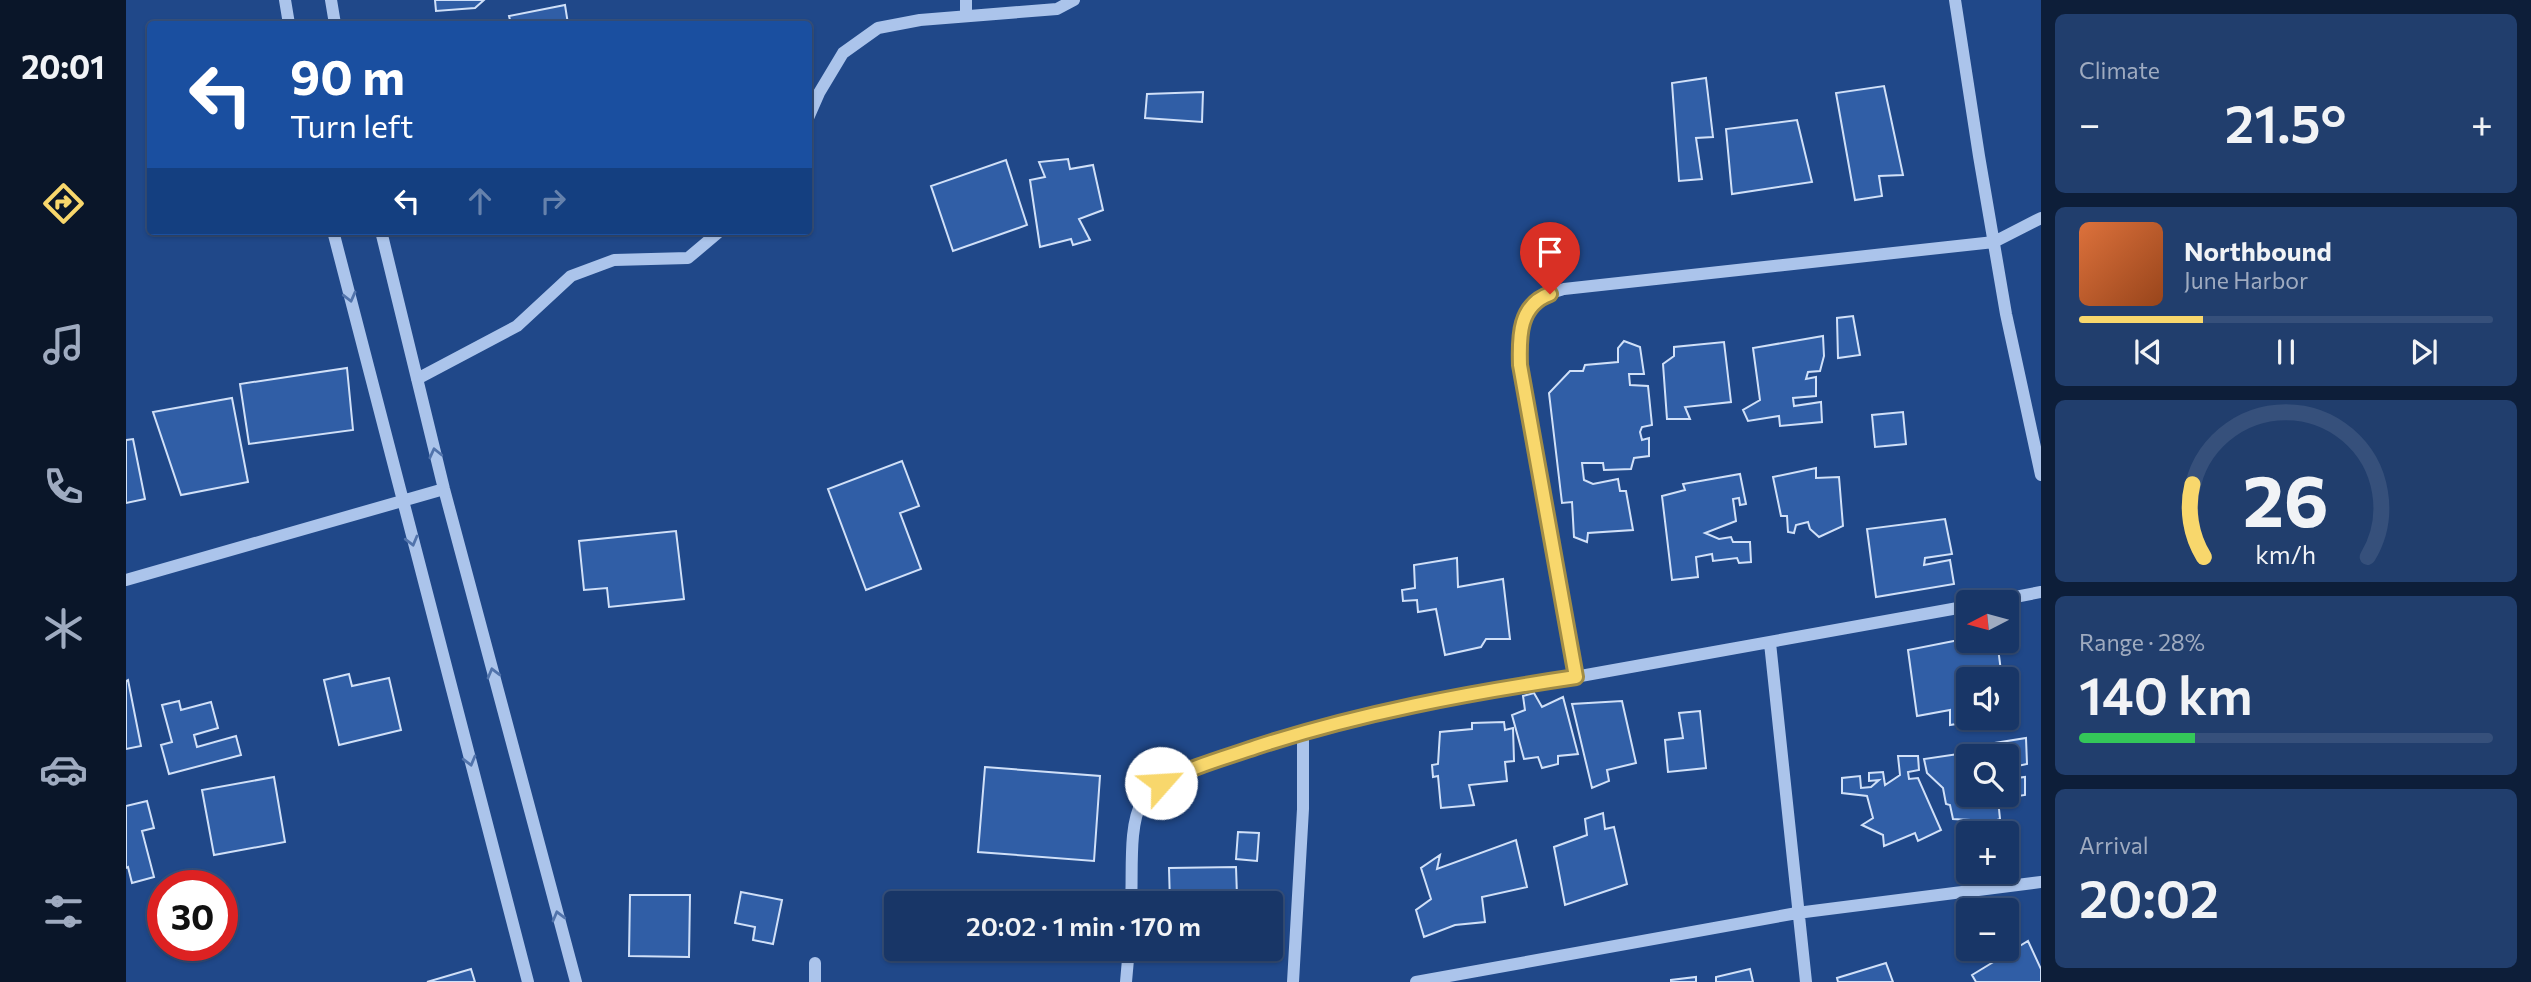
<!DOCTYPE html>
<meta charset="utf-8">
<style>
:root{--surface:#183667;--page:#213e6d;--text:#f1f3f6;--muted:#9fabc0;--line:#36507b;--accent:#f8d76c}
body{margin:0;font-family:Commissioner,sans-serif;background:var(--page);color:var(--text);height:100vh;display:flex;flex-direction:column;font-size:26px;white-space:nowrap}
*{box-sizing:border-box;margin:0}
p{font-size:23px;color:var(--muted)}
.icon{flex:none;width:38px;height:38px;fill:none;stroke:currentColor;stroke-width:2;stroke-linecap:round;stroke-linejoin:round}
.map{position:relative;flex:1;overflow:hidden}
.panel{display:flex;flex-direction:column;gap:14px;padding:14px;background:#0d1e39;width:490px}
.panel>*{flex:none}
.hud{position:absolute;left:21px;top:21px;width:665px;height:214px;border-radius:7px;box-shadow:0 2px 5px #0004,0 0 0 2px var(--line);background:#1a4fa0;color:#fff;overflow:hidden}
.needle{width:46px;rotate:264deg}
.tools{position:absolute;left:1830px;top:590px;display:grid;gap:14px}
.tools a{display:grid;place-items:center;width:63px;height:63px;border-radius:7px;background:var(--surface);box-shadow:0 2px 5px #0004,0 0 0 2px var(--line);font-size:35px}
.speed{position:absolute;left:21px;top:870px;display:flex;gap:14px;font-size:35px;font-weight:700;text-align:center}
.speed>*{display:grid;place-content:center;width:91px;height:91px;border-radius:50%;background:var(--surface);box-shadow:0 2px 5px #0004,0 0 0 2px var(--line);line-height:1}
.speed .limit{border:10px solid #d22;background:#fff;color:#111}
.pin{position:absolute;display:grid;place-items:center;width:60px;height:60px;color:#fff;margin:-72px -30px;border-radius:50% 50% 50% 0;rotate:-45deg;box-shadow:0 0 7px #0007}
.pin .icon{rotate:45deg}
.me{position:absolute;width:77px;margin:-38px;rotate:64deg;stroke-linejoin:round;filter:drop-shadow(0 0 5px #0008)}
.turn{display:flex;align-items:center;gap:24px;height:147px;padding:0 28px;font-size:32px}
.turn .icon{width:91px;height:91px;stroke-width:2.5}
.turn b{display:block;font-size:49px;line-height:60px}
.lanes{display:flex;align-items:center;height:66px;padding:0 28px;background:#0003;justify-content:center;gap:35px;direction:ltr}
.lanes .off{opacity:.35}
.big{font-size:52px;font-weight:600;line-height:1.1}
.panel .tile{flex:1;display:flex;flex-direction:column;justify-content:center;gap:10px;min-width:0;padding:0 24px;border-radius:10px;background:var(--page)}
.panel .dial{align-items:center;gap:0}
.dial svg{height:182px;overflow:visible;fill:none;stroke:var(--line);stroke-width:7;stroke-linecap:round;text-anchor:middle}
.dial text{fill:var(--text);stroke:none}
.song{display:flex;align-items:center;gap:21px}
.cover{width:84px;height:84px;border-radius:10px;background:linear-gradient(135deg,hsl(20 70% 55%),hsl(20 70% 35%))}
.played{height:7px;border-radius:4px;background:linear-gradient(90deg,var(--accent) 30%,var(--line) 30%)}
.keys{display:flex;justify-content:space-around;direction:ltr}
.heat{display:flex;justify-content:space-between;align-items:center;font-size:38px;direction:ltr}
.charge{height:10px;border-radius:5px;background:linear-gradient(90deg,#34c759 28%,var(--line) 0)}
.trip{position:absolute;left:758px;top:891px;width:399px;height:70px;border-radius:7px;background:var(--surface);box-shadow:0 2px 5px #0004,0 0 0 2px var(--line);font-weight:600;line-height:70px;text-align:center}
main{display:flex;flex:1;min-height:0}
.menu{display:flex;flex-direction:column;width:126px;justify-content:space-around;align-items:center;background:#0a1629;color:var(--muted)}
.menu .icon{width:49px;height:49px}
.menu .active{color:var(--accent)}
.menu b{font-size:32px;color:var(--text)}
.map>svg:first-child{display:block}
.building{fill:#305ea6;stroke:#d0e0f8;stroke-width:2;fill-rule:evenodd}
.lines{fill:none;stroke-linecap:round;stroke-linejoin:round}
.minor{stroke:#abc4eb;stroke-width:12}
.oneway{stroke:#5173ab}
.route-casing{stroke:#a18c46;stroke-width:18}
.route{stroke:#f8d76c;stroke-width:12}
</style>
<main>
<nav class="menu">
<b>20:01</b>
<svg class="icon active" aria-label="directions" viewBox="0 0 24 24"><path d="M12 3l9 9-9 9-9-9zM9 14v-3h6M13 9l2 2-2 2"/></svg>
<svg class="icon" aria-label="music" viewBox="0 0 24 24"><path d="M9 18V5l10-2v13"/><circle cx="6" cy="18" r="3"/><circle cx="16" cy="16" r="3"/></svg>
<svg class="icon" aria-label="phone" viewBox="0 0 24 24"><path d="M5 4h4l2 5-3 2q2 4 5 5l2-3 5 2v4C11 20 4 13 5 4z"/></svg>
<svg class="icon" aria-label="climate" viewBox="0 0 24 24"><path d="M12 3v18M4 7l16 10M4 17L20 7"/></svg>
<svg class="icon" aria-label="car" viewBox="0 0 24 24"><path d="M5 17H2v-5l4-1 3-4h7l3 4 3 1v5h-3M9 17h6M6 11h13"/><circle cx="7" cy="17" r="2"/><circle cx="17" cy="17" r="2"/></svg>
<svg class="icon" aria-label="filters" viewBox="0 0 24 24"><path d="M4 7h16M4 17h16"/><circle cx="9" cy="7" r="2"/><circle cx="15" cy="17" r="2"/></svg>
</nav>
<div class="map">
<svg width="1915" height="982" viewBox="0 0 1915 982">
<rect width="100%" height="100%" fill="#204889"/>
<path class="building" d="M 309,0 L 358,0 L 349,8 L 310,11 Z
M 439,5 L 442,24 L 385,24 L 383,16 Z
M 1580,78 L 1587,137 L 1570,138 L 1576,179 L 1553,181 L 1546,83 Z
M 1758,86 L 1777,175 L 1753,176 L 1756,196 L 1729,200 L 1710,93 Z
M 1077,92 L 1076,122 L 1019,118 L 1021,94 Z
M 1671,120 L 1686,182 L 1606,194 L 1600,129 Z
M 942,159 L 944,169 L 967,165 L 977,210 L 953,219 L 964,240 L 947,245 L 945,239 L 914,247 L 904,180 L 919,177 L 913,162 Z
M 880,160 L 901,225 L 827,251 L 805,186 Z
M 1727,316 L 1734,355 L 1712,358 L 1711,318 Z
M 1697,336 L 1698,356 L 1694,371 L 1682,372 L 1680,379 L 1690,377 L 1690,396 L 1667,398 L 1668,406 L 1695,402 L 1696,422 L 1654,426 L 1653,416 L 1622,421 L 1617,410 L 1634,400 L 1627,348 Z
M 1498,341 L 1514,347 L 1518,374 L 1503,374 L 1504,385 L 1522,386 L 1526,425 L 1516,427 L 1514,432 L 1516,440 L 1523,438 L 1523,456 L 1508,458 L 1505,469 L 1478,470 L 1477,463 L 1456,463 L 1458,480 L 1467,484 L 1492,479 L 1494,491 L 1500,491 L 1507,530 L 1462,533 L 1461,542 L 1448,537 L 1446,502 L 1436,503 L 1423,393 L 1444,371 L 1457,371 L 1459,365 L 1492,362 L 1492,348 Z
M 1598,342 L 1605,402 L 1559,407 L 1564,419 L 1541,419 L 1537,364 L 1548,356 L 1548,347 Z
M 221,368 L 227,430 L 123,444 L 114,384 Z
M 106,398 L 122,482 L 55,495 L 27,412 Z
M 1777,412 L 1780,444 L 1749,447 L 1746,415 Z
M 7,439 L 19,499 L 0,503 L 0,440 Z
M 776,461 L 793,506 L 774,513 L 795,569 L 740,590 L 702,489 Z
M 1690,468 L 1690,478 L 1713,477 L 1717,526 L 1693,537 L 1684,529 L 1682,522 L 1670,525 L 1668,533 L 1662,532 L 1661,516 L 1655,516 L 1647,477 Z
M 1614,474 L 1620,504 L 1614,505 L 1613,498 L 1607,499 L 1610,521 L 1579,533 L 1593,539 L 1605,537 L 1607,542 L 1624,542 L 1625,562 L 1613,563 L 1611,558 L 1587,561 L 1586,554 L 1570,557 L 1572,577 L 1546,580 L 1536,496 L 1559,490 L 1557,484 Z
M 1819,519 L 1826,554 L 1799,558 L 1798,565 L 1824,560 L 1828,584 L 1750,597 L 1741,529 Z
M 550,531 L 558,599 L 483,607 L 481,588 L 458,590 L 453,541 Z
M 1331,558 L 1332,587 L 1377,579 L 1384,639 L 1360,639 L 1355,647 L 1319,655 L 1310,609 L 1292,612 L 1291,600 L 1277,601 L 1276,590 L 1289,588 L 1288,565 Z
M 1843,638 L 1843,640 L 1871,640 L 1876,679 L 1843,679 L 1843,718 L 1846,718 L 1842,722 L 1824,725 L 1824,710 L 1791,716 L 1782,650 Z
M 223,674 L 226,686 L 263,678 L 275,730 L 213,745 L 198,680 Z
M 2,680 L 15,746 L 0,749 L 0,681 Z
M 1408,693 L 1416,707 L 1437,697 L 1452,754 L 1432,756 L 1432,764 L 1416,768 L 1412,757 L 1398,759 L 1386,715 L 1399,710 L 1397,696 Z
M 53,701 L 55,710 L 85,702 L 92,728 L 68,735 L 71,747 L 110,736 L 115,755 L 43,774 L 35,745 L 46,742 L 36,705 Z
M 1496,701 L 1510,763 L 1481,770 L 1483,781 L 1466,788 L 1446,704 Z
M 1574,711 L 1580,768 L 1542,772 L 1539,740 L 1557,738 L 1553,713 Z
M 1378,722 L 1379,730 L 1387,728 L 1388,761 L 1379,762 L 1381,781 L 1343,785 L 1348,805 L 1315,808 L 1312,776 L 1307,777 L 1306,765 L 1312,764 L 1314,732 L 1346,729 L 1346,723 Z
M 1900,738 L 1901,764 L 1882,768 L 1883,779 L 1899,777 L 1899,795 L 1872,799 L 1874,819 L 1845,829 L 1844,820 L 1827,819 L 1824,805 L 1820,804 L 1817,788 L 1801,773 L 1798,759 L 1866,749 L 1869,743 ZM 1843,756 L 1881,756 L 1881,794 L 1843,794 Z
M 1772,756 L 1792,756 L 1793,770 L 1782,772 L 1783,779 L 1792,778 L 1815,830 L 1792,841 L 1789,833 L 1758,846 L 1757,835 L 1736,825 L 1747,818 L 1741,796 L 1716,793 L 1716,778 L 1734,776 L 1735,788 L 1745,787 L 1753,780 L 1743,781 L 1743,773 L 1757,772 L 1759,785 L 1774,775 Z
M 859,767 L 974,776 L 968,861 L 852,852 Z
M 148,777 L 159,842 L 88,855 L 76,790 Z
M 21,801 L 28,828 L 16,831 L 28,877 L 6,883 L 2,867 L 0,868 L 0,806 Z
M 1477,813 L 1479,829 L 1488,827 L 1501,884 L 1439,905 L 1428,847 L 1461,835 L 1459,819 Z
M 1112,832 L 1133,833 L 1131,861 L 1110,859 Z
M 1390,840 L 1401,887 L 1356,897 L 1359,922 L 1329,925 L 1298,937 L 1290,910 L 1305,899 L 1295,868 L 1314,855 L 1311,869 Z
M 1110,867 L 1111,896 L 1124,896 L 1124,903 L 1044,903 L 1043,868 Z
M 916,891 L 978,891 L 978,903 L 917,903 Z
M 615,892 L 656,900 L 647,944 L 627,940 L 629,927 L 609,923 Z
M 504,895 L 564,895 L 563,957 L 503,956 Z
M 1902,941 L 1915,969 L 1915,982 L 1850,982 L 1846,975 Z
M 917,948 L 978,948 L 978,950 L 917,950 Z
M 1760,963 L 1767,982 L 1712,982 L 1711,978 Z
M 345,969 L 349,982 L 301,982 Z
M 1624,969 L 1627,982 L 1590,982 L 1590,977 Z
M 1570,977 L 1570,982 L 1545,982 L 1545,980 Z"/>
<g class="lines">
<path class="minor" d="M 159,0 L 163,24
M 205,0 L 209,24
M 1829,0 L 1853,156 L 1880,314 L 1915,475
M 840,16 L 840,0
M 682,118 L 693,93 L 717,53 L 752,28 L 794,20 L 931,9 L 948,0
M 207,231 L 402,982
M 255,231 L 318,489 L 450,982
M 291,379 L 391,326 L 445,276 L 488,260 L 562,258 L 594,231
M 0,580 L 318,489
M 1863,602 L 1915,592
M 1644,643 L 1680,982
M 1449,677 L 1394,365 C 1393,345 1392,313 1411,299 C 1417,294 1430,292 1438,289 L 1868,242 L 1915,218
M 1005,903 C 1007,875 1002,825 1016,802 C 1036,768 1139,745 1177,732
M 689,963 L 689,982
M 1000,982 L 1003,948
M 1167,982 L 1177,809 L 1177,732 L 1342,693 L 1449,677 L 1843,606
M 1290,982 L 1671,913 L 1915,882"/>
</g>
<defs><path id="oneway-chevron" d="M-2-3.5L2.5 0L-2 3.5" fill="none" stroke-width="1.6" stroke-linecap="round" stroke-linejoin="round" transform="scale(1.75)"/></defs>
<g class="oneway">
<use href="#oneway-chevron" transform="translate(224 297) rotate(76)"/>
<use href="#oneway-chevron" transform="translate(309 453) rotate(-103)"/>
<use href="#oneway-chevron" transform="translate(286 541) rotate(75)"/>
<use href="#oneway-chevron" transform="translate(367 673) rotate(-105)"/>
<use href="#oneway-chevron" transform="translate(344 761) rotate(75)"/>
<use href="#oneway-chevron" transform="translate(432 916) rotate(-105)"/>
</g>
<g class="lines">
<defs>
<path id="route" d="M 1035,783 C 1065,767 1098,758 1130,747 C 1234,713 1342,693 1450,677 L 1394,365 C 1393,336 1393,305 1424,294"/>
</defs>
<use href="#route" class="route-casing"/>
<use href="#route" class="route"/>
</g>
</svg>
<div class="tools">
<a><svg class="needle" viewBox="-14 -14 28 28"><path d="M0-13l5 13h-10z" fill="#e53935"/><path d="M0 13l5-13h-10z" fill="#9fabc0"/></svg></a>
<a><svg class="icon" aria-label="sound" viewBox="0 0 24 24"><path d="M4 9h4l5-4v14l-5-4H4zM17 9q2 3 0 6"/></svg></a>
<a><svg class="icon" aria-label="search" viewBox="0 0 24 24"><circle cx="10" cy="10" r="6"/><path d="M15 15l6 6"/></svg></a>
<a>+</a>
<a>−</a>
</div>
<div class="speed"><div class="limit">30</div></div>
<div class="pin" style="left:1424px;top:294px;background:#d93025"><svg class="icon" aria-label="arrive" viewBox="0 0 24 24"><path d="M6 21V4h12l-3 4 3 4H6"/></svg></div>
<svg class="me" style="left:1035px;top:783px" viewBox="-20 -20 40 40"><circle r="19" fill="#fff"/><path d="M0-13L10 11 0 6-10 11z" fill="#f8d76c"/></svg>
<div class="trip">20:02 · 1 min · 170 m</div>
<div class="hud">
<div class="turn"><svg class="icon" aria-label="left" viewBox="0 0 24 24"><path d="M17 20v-9H6M10 6l-5 5 5 5"/></svg><div><b>90 m</b>Turn left</div></div>
<div class="lanes"><svg class="icon" aria-label="left" viewBox="0 0 24 24"><path d="M17 20v-9H6M10 6l-5 5 5 5"/></svg><svg class="icon off" aria-label="ahead" viewBox="0 0 24 24"><path d="M12 20V5M6 11l6-6 6 6"/></svg><svg class="icon off" aria-label="right" viewBox="0 0 24 24"><path d="M7 20v-9h11M14 6l5 5-5 5"/></svg></div>
</div>
</div>
<section class="panel">
<div class="tile"><p>Climate</p>
<div class="heat"><a>−</a><b class="big">21.5°</b><a>+</a></div>
</div>
<div class="tile">
<div class="song"><i class="cover"></i><div><b>Northbound</b><p>June Harbor</p></div></div>
<div class="played"></div>
<div class="keys"><svg class="icon" aria-label="previous" viewBox="0 0 24 24"><path d="M18 5L8 12l10 7zM5 5v14"/></svg><svg class="icon" aria-label="pause" viewBox="0 0 24 24"><path d="M8 5v14M16 5v14"/></svg><svg class="icon" aria-label="next" viewBox="0 0 24 24"><path d="M6 5l10 7-10 7zM19 5v14"/></svg></div>
</div>
<div class="tile dial"><svg viewBox="0 0 100 80">
<path d="M14 69A42 42 0 1 1 86 69"/>
<path d="M14 69A42 42 0 0 1 9 37" stroke="#f8d76c"/>
<text x="50" y="56" font-size="32" font-weight="700">26</text>
<text x="50" y="72" font-size="11">km/h</text>
</svg></div>
<div class="tile"><p>Range · 28%</p><b class="big">140 km</b><div class="charge"></div></div>
<div class="tile"><p>Arrival</p><b class="big">20:02</b></div>
</section>
</main>
